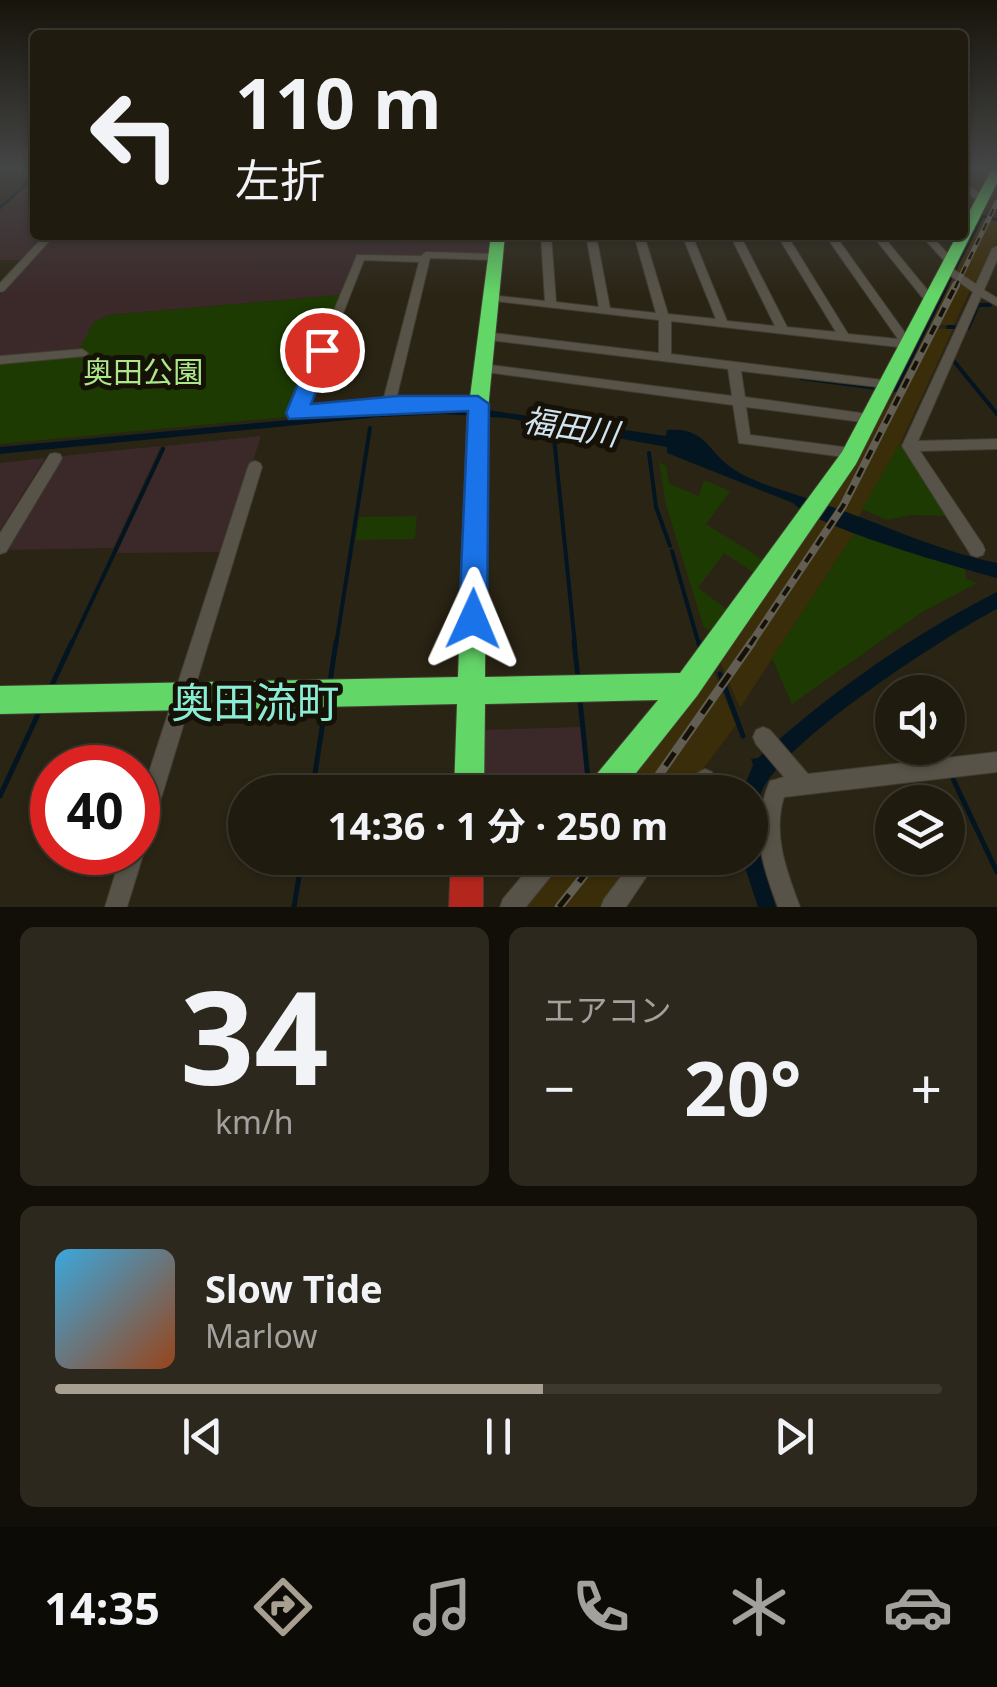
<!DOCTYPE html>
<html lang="ja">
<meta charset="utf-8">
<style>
:root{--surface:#201b0f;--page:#2d281d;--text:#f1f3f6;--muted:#a2a19e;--line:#3d392f;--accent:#a7a090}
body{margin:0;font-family:"Noto Sans","Noto Sans JP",sans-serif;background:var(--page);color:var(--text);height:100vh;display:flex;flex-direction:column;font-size:38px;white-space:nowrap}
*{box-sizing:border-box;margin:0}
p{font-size:32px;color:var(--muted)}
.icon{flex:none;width:55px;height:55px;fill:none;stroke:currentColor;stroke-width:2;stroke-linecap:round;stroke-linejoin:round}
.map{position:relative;height:907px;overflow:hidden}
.side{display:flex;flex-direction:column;gap:20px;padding:20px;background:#120f08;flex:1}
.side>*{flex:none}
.banner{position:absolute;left:30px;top:30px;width:938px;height:210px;border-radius:10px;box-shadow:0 2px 8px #0004,0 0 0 2px var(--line);background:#201b0f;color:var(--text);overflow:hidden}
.fabs{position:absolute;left:875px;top:675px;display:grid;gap:20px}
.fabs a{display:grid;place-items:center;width:90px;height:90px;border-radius:50%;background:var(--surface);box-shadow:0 2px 8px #0004,0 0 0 2px var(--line);font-size:50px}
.speed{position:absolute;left:30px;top:745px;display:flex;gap:20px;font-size:50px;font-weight:700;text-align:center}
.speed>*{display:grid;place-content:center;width:130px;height:130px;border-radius:50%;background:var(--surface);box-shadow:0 2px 8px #0004,0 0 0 2px var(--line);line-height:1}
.speed .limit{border:15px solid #d22;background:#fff;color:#111}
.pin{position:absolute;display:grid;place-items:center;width:85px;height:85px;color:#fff;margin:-42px;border:5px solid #fff;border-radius:50%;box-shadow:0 2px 10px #0007}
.me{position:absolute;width:110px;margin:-55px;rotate:1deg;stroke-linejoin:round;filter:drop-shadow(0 0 8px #0008)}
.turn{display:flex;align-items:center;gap:35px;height:210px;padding:0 40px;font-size:45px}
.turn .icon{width:130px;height:130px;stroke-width:2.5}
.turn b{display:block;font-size:70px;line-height:85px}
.big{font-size:75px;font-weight:700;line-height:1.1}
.side .tile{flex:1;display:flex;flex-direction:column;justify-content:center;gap:15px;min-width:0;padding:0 35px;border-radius:15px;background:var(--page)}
.side .dial{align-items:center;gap:0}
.dial b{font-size:130px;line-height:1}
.song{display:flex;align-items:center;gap:30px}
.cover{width:120px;height:120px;border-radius:15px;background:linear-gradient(135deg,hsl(200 70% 55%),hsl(20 70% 35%))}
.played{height:10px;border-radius:5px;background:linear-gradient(90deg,var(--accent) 55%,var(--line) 55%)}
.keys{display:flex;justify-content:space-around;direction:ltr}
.heat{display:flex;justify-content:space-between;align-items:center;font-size:55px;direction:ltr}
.side .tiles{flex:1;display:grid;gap:20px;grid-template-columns:1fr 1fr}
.tile:last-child{grid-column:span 2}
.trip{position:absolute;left:228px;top:775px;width:540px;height:100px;border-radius:50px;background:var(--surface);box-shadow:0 2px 8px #0004,0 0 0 2px var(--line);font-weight:700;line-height:100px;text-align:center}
.dock{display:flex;height:160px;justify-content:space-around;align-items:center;background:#0d0b06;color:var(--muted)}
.dock .icon{width:70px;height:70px}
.dock .on{color:var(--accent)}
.dock b{font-size:45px;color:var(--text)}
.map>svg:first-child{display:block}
.industrial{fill:#3b292a}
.built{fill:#3a2d09}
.green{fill:#1d3a03}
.water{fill:#041522}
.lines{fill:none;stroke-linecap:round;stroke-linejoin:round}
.stream-far2{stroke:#041522;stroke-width:2.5}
.stream-far1{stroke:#041522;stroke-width:4}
.stream{stroke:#041522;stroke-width:5}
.street-casing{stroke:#423d31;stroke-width:2}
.fast-casing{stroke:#423d31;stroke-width:2}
.jam-casing{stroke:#423d31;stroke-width:2}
.street{fill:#575348;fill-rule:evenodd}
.fast{fill:#63d668;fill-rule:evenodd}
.jam{fill:#b3261e;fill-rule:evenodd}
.rail-far2-casing{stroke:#625e53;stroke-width:5}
.rail-far1-casing{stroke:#625e53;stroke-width:8}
.rail-casing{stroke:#625e53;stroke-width:9}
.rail-far2{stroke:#161106;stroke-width:2.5;stroke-dasharray:8;stroke-linecap:butt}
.rail-far1{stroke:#161106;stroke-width:4;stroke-dasharray:10;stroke-linecap:butt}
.rail{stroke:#161106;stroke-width:5;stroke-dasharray:16;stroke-linecap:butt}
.route{fill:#1a73e8;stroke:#114b97;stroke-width:2.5}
.labels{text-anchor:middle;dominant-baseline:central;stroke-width:10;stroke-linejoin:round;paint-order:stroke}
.park-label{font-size:30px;fill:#ace889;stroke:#161106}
.water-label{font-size:32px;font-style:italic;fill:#d0e3f1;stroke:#161106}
.near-quarter-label{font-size:42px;fill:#8aecd4;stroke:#161106}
</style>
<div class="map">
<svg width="997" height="907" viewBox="0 0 997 907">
<rect width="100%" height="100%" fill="#2a2414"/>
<path class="industrial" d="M 35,177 L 35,235 L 44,235 L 21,260 L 0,260 L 0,209 Z
M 55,235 L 493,235 L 491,254 L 487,255 L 358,255 L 341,295 L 109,315 L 94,322 L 79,350 L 0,356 L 0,294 Z
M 261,436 L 224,552 L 117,553 L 166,446 Z
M 161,446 L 113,548 L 4,550 L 62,456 Z
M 45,458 L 0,530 L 0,463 Z
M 581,727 L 587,792 L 482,792 L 484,730 Z"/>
<path class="built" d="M 984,217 L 997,221 L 997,242 L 975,282 L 970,282 L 956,272 Z
M 953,278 L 971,288 L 954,325 L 929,325 Z
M 927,329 L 953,329 L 901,442 L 858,518 L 828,506 L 896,391 Z
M 818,519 L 855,532 L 740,708 L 719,659 Z
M 712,667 L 736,725 L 686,792 L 616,792 Z
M 566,858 L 638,858 L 601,907 L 527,907 Z"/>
<path class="green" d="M 341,295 L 286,417 L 0,444 L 0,363 L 75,357 L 94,322 L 109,315 Z
M 901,442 L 949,516 L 911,515 L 887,520 L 862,509 Z
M 659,462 L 666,466 L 669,484 L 699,496 L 704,480 L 730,491 L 706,524 L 765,561 L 756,574 L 724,553 L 698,588 L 731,612 L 715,632 L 704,628 L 666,505 Z
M 417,516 L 415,539 L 356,540 L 359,517 Z
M 855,532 L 965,569 L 966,579 L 977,583 L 922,612 L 792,704 L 772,658 Z"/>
<path class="water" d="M 416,408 L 481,409 L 666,436 L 667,430 C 708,427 706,452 735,470 C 756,484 790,492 815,501 C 877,521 933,550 997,563 L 997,578 C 957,567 818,528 793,503 L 667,453 L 667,447 L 506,418 L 445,414 L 379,417 L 0,454 L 0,447 Z
M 997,592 L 997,609 C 948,634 773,747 760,796 C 750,835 764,870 776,907 L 758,907 L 742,858 L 750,858 L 750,792 L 742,792 L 753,765 L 751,759 L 758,758 C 830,693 910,636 997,592 Z"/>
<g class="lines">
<path class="stream-far2" d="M 0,208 L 35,176
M 974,233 L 983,216 L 997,220
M 954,271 L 973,235
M 946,288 L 951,278"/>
<path class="stream-far1" d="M 948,327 L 954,327
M 968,328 L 978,305 L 990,305
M 953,360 L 997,414
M 801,378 L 877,388
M 895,390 L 947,285
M 554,438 L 575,645
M 649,453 L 656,507 L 670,546
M 672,551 L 699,645
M 71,645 L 163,449
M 336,645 L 370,428"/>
<path class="stream" d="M 574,642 L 578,678
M 699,642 L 700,647
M 720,674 L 743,736
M 907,681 L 913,692
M 330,682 L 336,642
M 51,687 L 72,642
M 580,700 L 589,789
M 939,748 L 944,758
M 953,779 L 997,872
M 312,792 L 326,703
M 0,796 L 40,710
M 294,907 L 302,858"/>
<defs>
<path id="street" d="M 962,181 L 984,197 L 984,201 L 978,201 L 962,188 Z
M 45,235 L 55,235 L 4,291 L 0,292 L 0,283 Z
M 541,235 L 551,235 L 556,302 L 599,307 L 586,235 L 596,235 L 610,308 L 656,313 L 634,235 L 644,235 L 668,314 L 716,319 L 682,235 L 692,235 L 727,321 L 775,326 L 730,235 L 740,235 L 787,327 L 836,332 L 777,235 L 787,235 L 848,334 L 898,339 L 825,235 L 835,235 L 913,344 L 907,348 L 671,321 L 671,354 L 891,381 L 893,384 L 887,388 L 741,371 L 745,397 L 875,415 L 877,418 L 875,421 L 870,423 L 746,407 L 750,435 L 851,448 L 856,449 L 858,453 L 856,457 L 851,458 L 739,443 L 733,405 L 478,371 L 476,368 L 478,365 L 482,364 L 732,396 L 728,369 L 481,339 L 479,336 L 485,332 L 659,353 L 659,320 L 486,300 L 486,296 L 490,295 L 545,301 Z
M 872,235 L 882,235 L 934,298 L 934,302 L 926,302 Z
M 921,235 L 931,235 L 953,260 L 953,264 L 947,264 Z
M 997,246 L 997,260 L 984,290 L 997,298 L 997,306 L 981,297 L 918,441 L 997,439 L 997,449 L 920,451 L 983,545 L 985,550 L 983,555 L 977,557 L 971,555 L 902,446 L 973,292 L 941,269 L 950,267 L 976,284 L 992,249 Z
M 426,252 L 495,254 L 500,257 L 495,260 L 430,258 L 396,400 L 479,399 L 485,404 L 484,407 L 398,409 L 292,416 L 291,413 L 357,255 L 421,256 ZM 364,260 L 419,262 L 383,401 L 306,408 Z
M 82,349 L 88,353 L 86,356 L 0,364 L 0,356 Z
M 55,453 L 60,454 L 62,458 L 60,462 L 6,552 L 0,554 L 0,533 L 50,454 Z
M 255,461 L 260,463 L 262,467 L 149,838 L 146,846 L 142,847 L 144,852 L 127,907 L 105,907 L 122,852 L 138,852 L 138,806 L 248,467 L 250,463 Z
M 763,727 L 770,730 L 808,774 L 997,752 L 997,772 L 784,797 C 772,835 787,872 800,907 L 778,907 C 761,861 750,828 770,781 L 784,777 L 756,744 L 753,737 L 756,730 Z
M 705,769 L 712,772 L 715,779 L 707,792 L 685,792 C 688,782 695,773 705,769 Z
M 537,858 L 562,858 L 559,866 L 526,907 L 500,907 L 503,899 Z
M 635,858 L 659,858 L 626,907 L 601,907 L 604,899 Z"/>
<path id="fast" d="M 997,168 L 997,183 L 856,464 L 697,696 L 621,792 L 587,792 L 591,781 L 658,700 L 485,704 L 484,792 L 454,792 L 457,704 L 0,714 L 0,686 L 458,677 L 467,420 L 491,235 L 505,235 L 487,420 L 485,677 L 680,673 L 842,452 L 957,235 L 962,235 L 962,225 L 991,171 Z"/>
<path id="jam" d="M 451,858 L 483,858 L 483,907 L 449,907 Z"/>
</defs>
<use href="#street" class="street-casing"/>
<use href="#fast" class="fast-casing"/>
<use href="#jam" class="jam-casing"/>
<use href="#street" class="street"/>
<use href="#fast" class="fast"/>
<use href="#jam" class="jam"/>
<defs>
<path id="rail-far2" d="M 955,288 L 997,202"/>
<path id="rail-far1" d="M 750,645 L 843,506 L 956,285"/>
<path id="rail" d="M 647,792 L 752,642
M 559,907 L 598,858"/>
</defs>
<use href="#rail-far2" class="rail-far2-casing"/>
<use href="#rail-far1" class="rail-far1-casing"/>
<use href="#rail" class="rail-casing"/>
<use href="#rail-far2" class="rail-far2"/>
<use href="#rail-far1" class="rail-far1"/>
<use href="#rail" class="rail"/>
</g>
<linearGradient id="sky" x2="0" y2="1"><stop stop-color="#17140b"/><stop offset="0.57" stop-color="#444545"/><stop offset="1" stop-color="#444545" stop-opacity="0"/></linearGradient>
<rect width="997" height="295" fill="url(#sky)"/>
<path class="route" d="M 322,344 L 332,350 L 311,404 L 398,396 L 478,396 L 489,404 L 487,619 L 483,629 L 473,633 L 463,629 L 459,619 L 468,411 L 289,419 L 286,413 L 312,350 Z"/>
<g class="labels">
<g class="park-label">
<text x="143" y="371">奥田公園</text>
</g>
<g class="water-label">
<text transform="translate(571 426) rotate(9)">福田川</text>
</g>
<g class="near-quarter-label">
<text x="255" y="701">奥田流町</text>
</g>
</g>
</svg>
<div class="fabs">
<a><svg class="icon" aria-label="sound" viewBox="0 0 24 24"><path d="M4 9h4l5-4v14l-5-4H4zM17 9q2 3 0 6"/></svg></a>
<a><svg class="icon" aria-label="layers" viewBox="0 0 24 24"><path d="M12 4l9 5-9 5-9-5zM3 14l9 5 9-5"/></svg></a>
</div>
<div class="speed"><div class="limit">40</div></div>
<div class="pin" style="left:322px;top:350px;background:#d93025"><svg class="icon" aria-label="arrive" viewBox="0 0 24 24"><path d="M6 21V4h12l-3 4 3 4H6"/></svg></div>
<svg class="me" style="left:473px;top:619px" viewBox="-20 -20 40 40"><path d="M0-17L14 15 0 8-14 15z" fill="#1a73e8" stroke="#fff" stroke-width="4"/></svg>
<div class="trip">14:36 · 1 分 · 250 m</div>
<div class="banner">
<div class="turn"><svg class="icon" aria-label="left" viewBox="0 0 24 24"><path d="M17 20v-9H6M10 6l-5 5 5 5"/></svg><div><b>110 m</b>左折</div></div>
</div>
</div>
<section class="side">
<div class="tiles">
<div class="tile dial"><b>34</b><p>km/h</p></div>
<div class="tile"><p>エアコン</p>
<div class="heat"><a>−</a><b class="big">20°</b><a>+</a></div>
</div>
<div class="tile">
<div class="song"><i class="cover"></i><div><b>Slow Tide</b><p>Marlow</p></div></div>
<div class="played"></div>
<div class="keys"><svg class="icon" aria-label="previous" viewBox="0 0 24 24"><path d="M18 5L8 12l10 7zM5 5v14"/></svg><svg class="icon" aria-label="pause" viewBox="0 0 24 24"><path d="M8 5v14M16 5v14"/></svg><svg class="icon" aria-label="next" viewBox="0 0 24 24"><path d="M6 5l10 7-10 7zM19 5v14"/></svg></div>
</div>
</div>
</section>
<nav class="dock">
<b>14:35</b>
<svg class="icon on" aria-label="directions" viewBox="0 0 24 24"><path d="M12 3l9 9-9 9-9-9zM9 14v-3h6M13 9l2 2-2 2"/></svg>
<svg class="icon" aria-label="music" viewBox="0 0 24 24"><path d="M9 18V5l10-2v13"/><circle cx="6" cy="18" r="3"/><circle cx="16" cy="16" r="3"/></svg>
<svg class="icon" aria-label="phone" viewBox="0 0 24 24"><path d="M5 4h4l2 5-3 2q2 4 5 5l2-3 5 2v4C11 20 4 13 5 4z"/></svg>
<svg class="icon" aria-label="climate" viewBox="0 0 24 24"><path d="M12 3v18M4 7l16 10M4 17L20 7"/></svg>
<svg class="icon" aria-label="car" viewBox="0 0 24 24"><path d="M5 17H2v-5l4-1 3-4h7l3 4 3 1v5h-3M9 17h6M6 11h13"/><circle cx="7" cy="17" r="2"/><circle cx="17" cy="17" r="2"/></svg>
</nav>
